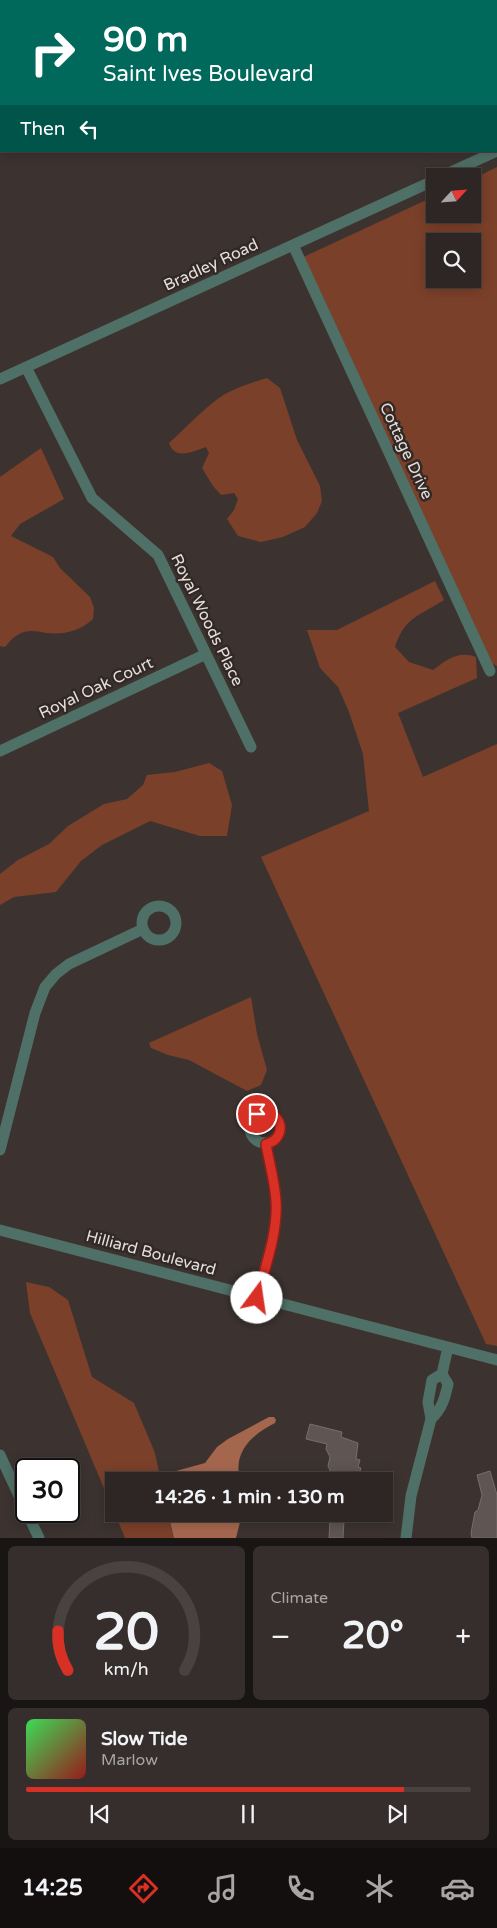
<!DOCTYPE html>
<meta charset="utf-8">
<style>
:root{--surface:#2d2624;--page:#352e2c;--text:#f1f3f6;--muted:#a7a5a6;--line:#484341;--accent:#d93025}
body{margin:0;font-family:"Varela Round",sans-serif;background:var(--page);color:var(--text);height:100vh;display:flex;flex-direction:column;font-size:19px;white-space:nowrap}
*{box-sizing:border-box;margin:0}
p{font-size:16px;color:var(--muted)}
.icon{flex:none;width:28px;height:28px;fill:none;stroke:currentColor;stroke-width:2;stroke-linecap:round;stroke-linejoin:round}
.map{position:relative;height:1538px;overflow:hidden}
.sheet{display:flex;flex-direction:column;gap:8px;padding:8px;background:#191514;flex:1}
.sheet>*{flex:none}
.hud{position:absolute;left:0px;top:0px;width:498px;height:152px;box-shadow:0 2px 12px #0003,0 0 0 1px var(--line);background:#00695c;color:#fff;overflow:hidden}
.needle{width:32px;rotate:64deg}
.controls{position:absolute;left:426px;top:168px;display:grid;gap:10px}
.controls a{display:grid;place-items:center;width:55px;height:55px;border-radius:0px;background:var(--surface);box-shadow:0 2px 12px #0003,0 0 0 1px var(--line);font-size:25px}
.speed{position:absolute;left:15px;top:1458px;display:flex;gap:10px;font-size:25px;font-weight:700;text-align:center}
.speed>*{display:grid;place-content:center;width:65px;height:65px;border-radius:50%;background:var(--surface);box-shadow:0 2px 12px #0003,0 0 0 1px var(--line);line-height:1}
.speed .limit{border:2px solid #111;border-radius:8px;background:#fff;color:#111}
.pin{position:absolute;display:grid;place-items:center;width:42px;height:42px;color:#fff;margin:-21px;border:2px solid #fff;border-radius:50%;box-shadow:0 1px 5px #0007}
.me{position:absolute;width:55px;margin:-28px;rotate:14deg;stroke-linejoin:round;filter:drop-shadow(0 0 4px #0008)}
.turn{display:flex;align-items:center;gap:18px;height:105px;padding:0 20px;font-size:22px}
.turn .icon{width:65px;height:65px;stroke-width:2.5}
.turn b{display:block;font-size:35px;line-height:42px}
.then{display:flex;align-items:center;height:48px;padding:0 20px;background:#0003;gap:10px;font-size:19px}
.big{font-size:38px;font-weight:700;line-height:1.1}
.sheet .widget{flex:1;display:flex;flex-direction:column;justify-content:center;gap:8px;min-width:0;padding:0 18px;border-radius:8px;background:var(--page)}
.sheet .dial{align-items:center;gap:0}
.dial svg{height:130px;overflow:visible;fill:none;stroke:var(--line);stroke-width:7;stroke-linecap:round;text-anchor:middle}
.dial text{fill:var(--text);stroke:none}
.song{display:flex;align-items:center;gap:15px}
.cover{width:60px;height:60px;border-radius:8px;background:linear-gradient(135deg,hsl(130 70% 55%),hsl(0 70% 35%))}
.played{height:5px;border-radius:2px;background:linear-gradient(90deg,var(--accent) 85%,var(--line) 85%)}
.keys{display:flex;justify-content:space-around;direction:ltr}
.heat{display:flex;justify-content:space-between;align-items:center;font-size:28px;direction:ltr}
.sheet .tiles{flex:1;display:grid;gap:8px;grid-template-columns:1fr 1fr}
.widget:last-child{grid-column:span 2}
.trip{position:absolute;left:105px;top:1472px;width:288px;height:50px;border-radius:0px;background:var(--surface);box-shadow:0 2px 12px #0003,0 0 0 1px var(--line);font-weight:700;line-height:50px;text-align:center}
.menu{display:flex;height:80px;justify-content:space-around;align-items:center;background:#120f0e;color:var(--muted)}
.menu .icon{width:35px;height:35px}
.menu .on{color:var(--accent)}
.menu b{font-size:22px;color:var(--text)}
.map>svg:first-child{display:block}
.green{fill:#7b4029;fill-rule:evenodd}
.water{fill:#a5664e}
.building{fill:#5f5552;stroke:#776d69}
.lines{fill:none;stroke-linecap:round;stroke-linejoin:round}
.minor{stroke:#4f7067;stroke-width:11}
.route-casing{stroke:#8d1f18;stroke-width:12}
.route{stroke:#d93025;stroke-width:9}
.labels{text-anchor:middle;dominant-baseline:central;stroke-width:5;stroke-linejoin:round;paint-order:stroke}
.street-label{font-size:16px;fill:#e4dedc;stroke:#322926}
</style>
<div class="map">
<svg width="497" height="1538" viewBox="0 0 497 1538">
<rect width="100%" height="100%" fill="#3c3330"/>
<path class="green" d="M 497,167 L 497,666 L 485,660 L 299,259 L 435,196 L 435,214 L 472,214 L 473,179 ZM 435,241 L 472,241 L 472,279 L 435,279 Z
M 267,378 L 280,388 L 297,440 L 320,486 L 322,501 L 317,513 L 305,527 L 283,537 L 261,542 L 238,536 L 227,519 L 234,510 L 238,499 L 234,493 L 221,495 L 213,486 L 202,468 L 209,453 L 206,447 C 194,451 175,461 169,443 C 186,428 201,411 219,398 C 233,388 251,383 267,378 Z
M 41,448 L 64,499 L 20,524 L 11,536 L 53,557 L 60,568 L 90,597 L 94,608 L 93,619 C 80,631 64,635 46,633 C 35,631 26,629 16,636 C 12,638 8,644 5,647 L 0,646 L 0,477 Z
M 435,581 L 444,600 C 420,616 405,616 395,647 L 409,662 L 433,670 C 446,660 459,650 476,657 L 477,678 L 398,713 L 423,777 L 497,744 L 497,1346 L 486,1344 L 261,857 L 369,811 L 363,754 L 349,712 L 338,687 L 320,668 L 307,630 L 337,630 Z
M 209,763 L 222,771 L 232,805 L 227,836 L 200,836 L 150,821 L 102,845 L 81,861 L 56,892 L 14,897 L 0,905 L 0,874 L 18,860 L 49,844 L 68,826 L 104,804 L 127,799 L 143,785 L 147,775 L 175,772 Z
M 251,997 L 257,1034 L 267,1070 L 261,1085 L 247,1091 L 189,1060 L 168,1055 L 151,1048 L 149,1043 Z
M 26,1282 L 49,1287 L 68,1300 L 92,1377 L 134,1403 L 155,1453 L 161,1481 L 114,1481 L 114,1512 L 30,1313 Z
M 115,1514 L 167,1514 L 174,1538 L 125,1538 Z"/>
<path class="water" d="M 269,1417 L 274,1417 L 276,1420 L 275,1423 C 252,1434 231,1454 241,1481 L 172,1481 L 169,1478 L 172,1473 L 176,1471 L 205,1463 L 217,1447 L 228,1439 Z
M 168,1514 L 242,1514 L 236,1538 L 174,1538 Z"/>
<path class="building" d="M 310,1424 L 342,1432 L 341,1437 L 358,1443 L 356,1459 L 360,1460 L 358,1467 L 361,1468 L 357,1481 L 336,1481 L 329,1479 L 330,1470 L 328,1466 L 330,1457 L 326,1449 L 327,1444 L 306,1439 Z
M 490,1471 L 497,1495 L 497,1538 L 472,1538 L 471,1533 L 475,1512 L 478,1510 L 482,1495 L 477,1475 Z
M 330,1520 L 344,1521 L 343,1538 L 329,1538 Z"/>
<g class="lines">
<path class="minor" d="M 0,72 L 1,72
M 442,176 L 497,151
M 293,245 L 490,671
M 26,367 L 92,498 L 158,555 L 251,747
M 0,379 L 435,180
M 0,751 L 206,654
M142 923a17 17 0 1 1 34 0a17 17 0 1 1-34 0Z
M250 1128a15 15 0 1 1 30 0a15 15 0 1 1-30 0Z
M 0,1150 L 35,1013 L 45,987 L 56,974 L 69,964 L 143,929
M 0,1230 L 497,1360
M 257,1298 C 264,1268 278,1232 276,1201 C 275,1182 269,1162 266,1143
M 442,1374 L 448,1347
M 0,1455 L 26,1511
M 26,1511 L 39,1538
M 406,1538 L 411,1496 L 431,1419 L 428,1402 L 432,1380 L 442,1374 L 448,1384 C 445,1398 442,1409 431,1419"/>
</g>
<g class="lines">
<defs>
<path id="route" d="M 257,1114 C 281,1106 290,1138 266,1144 C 269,1162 275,1182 276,1201 C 278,1233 265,1267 257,1298"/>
</defs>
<use href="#route" class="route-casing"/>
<use href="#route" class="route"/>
</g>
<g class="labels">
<g class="street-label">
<text transform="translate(211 265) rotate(-25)">Bradley Road</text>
<text transform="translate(406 451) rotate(65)">Cottage Drive</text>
<text transform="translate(207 620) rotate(64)">Royal Woods Place</text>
<text transform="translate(96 688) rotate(-25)">Royal Oak Court</text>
<text transform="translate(151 1253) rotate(15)">Hilliard Boulevard</text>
</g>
</g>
</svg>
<div class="controls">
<a><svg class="needle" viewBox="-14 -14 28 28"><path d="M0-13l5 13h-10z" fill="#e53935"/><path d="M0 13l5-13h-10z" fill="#a7a5a6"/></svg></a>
<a><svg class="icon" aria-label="search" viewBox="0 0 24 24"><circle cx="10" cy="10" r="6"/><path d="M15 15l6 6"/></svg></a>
</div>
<div class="speed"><div class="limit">30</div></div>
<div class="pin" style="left:257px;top:1114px;background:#d93025"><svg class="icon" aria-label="arrive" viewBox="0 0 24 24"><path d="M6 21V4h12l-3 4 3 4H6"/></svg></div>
<svg class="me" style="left:257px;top:1298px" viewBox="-20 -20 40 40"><circle r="19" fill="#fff"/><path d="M0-13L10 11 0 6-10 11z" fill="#d93025"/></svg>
<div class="trip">14:26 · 1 min · 130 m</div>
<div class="hud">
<div class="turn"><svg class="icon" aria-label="right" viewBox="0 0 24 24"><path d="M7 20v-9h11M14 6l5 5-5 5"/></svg><div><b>90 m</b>Saint Ives Boulevard</div></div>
<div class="then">Then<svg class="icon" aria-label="left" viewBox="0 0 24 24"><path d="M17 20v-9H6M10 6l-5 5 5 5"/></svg></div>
</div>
</div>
<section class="sheet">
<div class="tiles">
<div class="widget dial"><svg viewBox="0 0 100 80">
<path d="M14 69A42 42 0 1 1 86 69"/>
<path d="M14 69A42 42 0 0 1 8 45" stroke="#d93025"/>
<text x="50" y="56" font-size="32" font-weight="700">20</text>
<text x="50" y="72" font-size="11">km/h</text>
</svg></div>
<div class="widget"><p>Climate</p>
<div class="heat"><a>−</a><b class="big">20°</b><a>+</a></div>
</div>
<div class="widget">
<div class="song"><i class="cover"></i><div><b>Slow Tide</b><p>Marlow</p></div></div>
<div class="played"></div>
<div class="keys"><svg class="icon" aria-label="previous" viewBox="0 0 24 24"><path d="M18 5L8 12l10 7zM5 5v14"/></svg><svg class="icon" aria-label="pause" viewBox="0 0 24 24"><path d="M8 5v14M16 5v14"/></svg><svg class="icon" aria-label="next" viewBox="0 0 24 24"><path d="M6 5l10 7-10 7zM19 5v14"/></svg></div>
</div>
</div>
</section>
<nav class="menu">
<b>14:25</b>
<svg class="icon on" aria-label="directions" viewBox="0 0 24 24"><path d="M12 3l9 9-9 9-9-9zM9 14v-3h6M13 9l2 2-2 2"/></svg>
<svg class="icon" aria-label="music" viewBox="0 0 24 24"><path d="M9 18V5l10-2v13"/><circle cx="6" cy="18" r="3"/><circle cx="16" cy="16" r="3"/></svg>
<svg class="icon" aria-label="phone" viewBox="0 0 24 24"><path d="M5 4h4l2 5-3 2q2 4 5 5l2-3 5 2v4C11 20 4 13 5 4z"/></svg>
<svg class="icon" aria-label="climate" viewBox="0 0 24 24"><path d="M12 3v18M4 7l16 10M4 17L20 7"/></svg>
<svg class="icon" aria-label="car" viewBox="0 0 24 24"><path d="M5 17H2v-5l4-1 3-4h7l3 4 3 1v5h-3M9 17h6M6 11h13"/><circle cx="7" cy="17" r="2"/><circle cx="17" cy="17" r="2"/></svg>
</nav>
